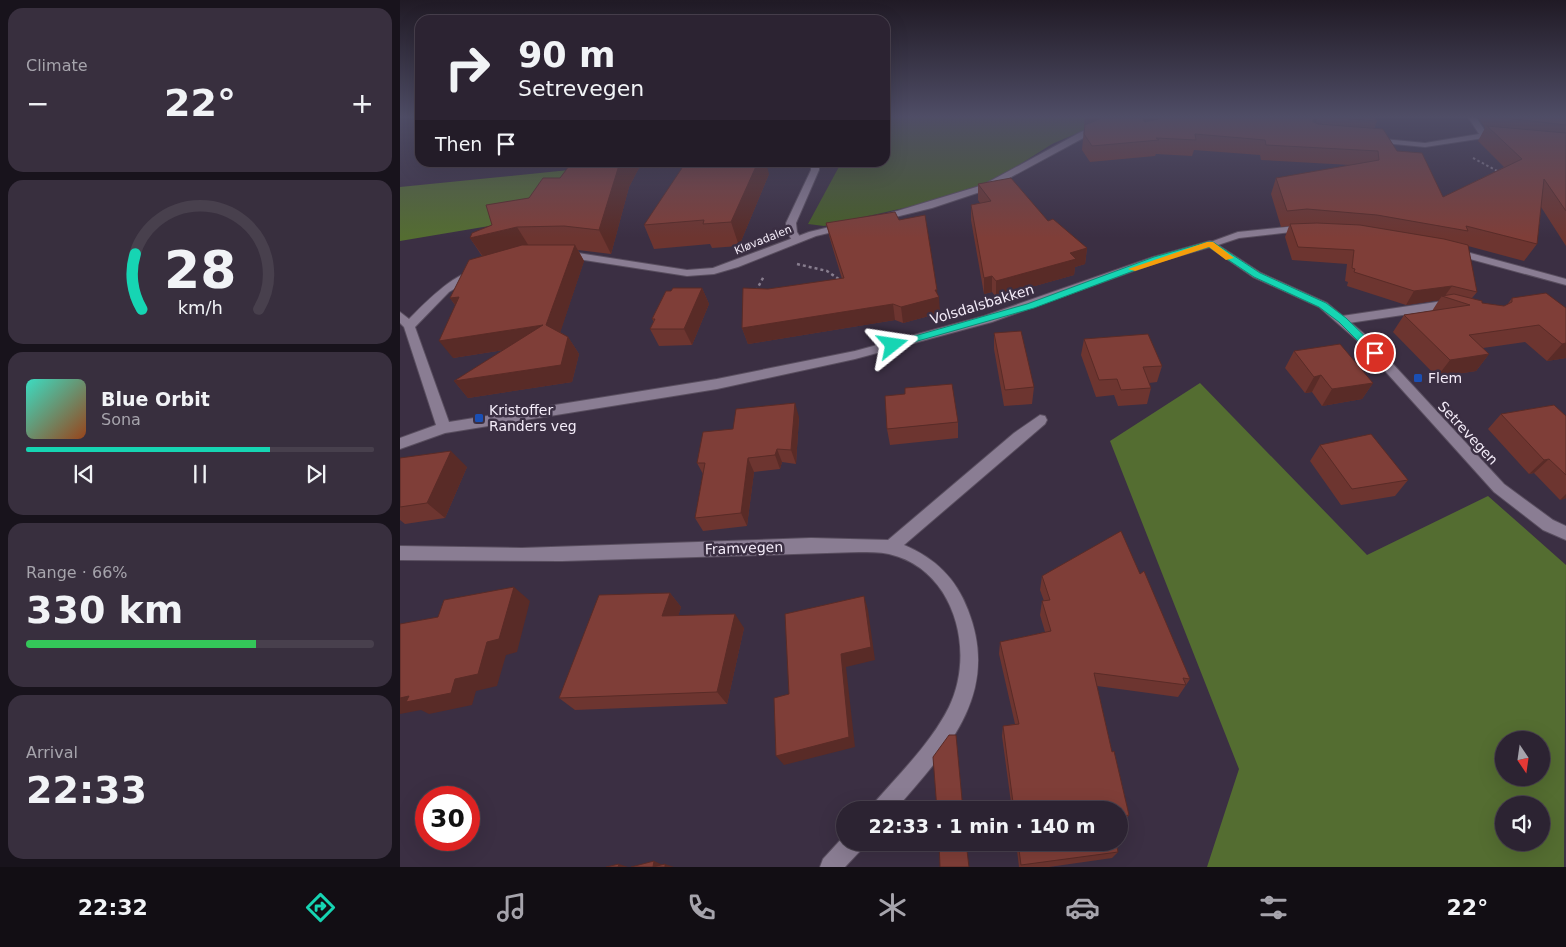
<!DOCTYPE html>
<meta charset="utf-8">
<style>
:root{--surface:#2c2332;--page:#382f3e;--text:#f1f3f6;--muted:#a6a4ac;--line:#48404d;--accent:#16d5b3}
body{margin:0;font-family:"DejaVu Sans",sans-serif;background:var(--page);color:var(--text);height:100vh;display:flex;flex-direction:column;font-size:19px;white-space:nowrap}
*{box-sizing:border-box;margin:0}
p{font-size:16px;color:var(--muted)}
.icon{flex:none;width:28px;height:28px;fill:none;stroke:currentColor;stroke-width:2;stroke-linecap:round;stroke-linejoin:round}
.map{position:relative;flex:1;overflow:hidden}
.details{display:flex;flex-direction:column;gap:8px;padding:8px;background:#18131c;width:400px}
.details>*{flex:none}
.top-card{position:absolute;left:15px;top:15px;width:475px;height:152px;border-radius:15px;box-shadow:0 5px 20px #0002,0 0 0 1px var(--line);background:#2c2332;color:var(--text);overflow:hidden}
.needle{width:32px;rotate:167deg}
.tools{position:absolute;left:1095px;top:731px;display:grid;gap:10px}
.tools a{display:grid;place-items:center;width:55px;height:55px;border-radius:50%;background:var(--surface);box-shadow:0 5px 20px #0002,0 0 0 1px var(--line);font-size:25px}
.speed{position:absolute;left:15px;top:786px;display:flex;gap:10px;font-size:25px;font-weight:700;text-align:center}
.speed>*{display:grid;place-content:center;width:65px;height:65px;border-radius:50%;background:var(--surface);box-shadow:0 5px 20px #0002,0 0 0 1px var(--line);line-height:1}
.speed .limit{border:8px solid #d22;background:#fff;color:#111}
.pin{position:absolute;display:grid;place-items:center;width:42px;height:42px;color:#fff;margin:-21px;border:2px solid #fff;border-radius:50%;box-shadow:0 1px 5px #0007}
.me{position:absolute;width:55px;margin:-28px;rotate:75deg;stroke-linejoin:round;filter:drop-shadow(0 0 4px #0008)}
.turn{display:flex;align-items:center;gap:18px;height:105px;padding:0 20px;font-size:22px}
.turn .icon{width:65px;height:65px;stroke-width:2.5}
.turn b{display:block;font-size:35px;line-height:42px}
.then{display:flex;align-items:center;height:48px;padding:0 20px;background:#0003;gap:10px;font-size:19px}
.big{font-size:38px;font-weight:700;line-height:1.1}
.details .card{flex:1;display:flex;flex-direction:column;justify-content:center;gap:8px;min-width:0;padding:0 18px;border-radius:15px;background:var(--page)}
.details .dial{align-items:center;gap:0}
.dial svg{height:130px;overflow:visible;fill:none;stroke:var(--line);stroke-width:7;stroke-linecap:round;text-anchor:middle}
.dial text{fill:var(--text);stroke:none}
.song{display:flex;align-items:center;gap:15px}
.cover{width:60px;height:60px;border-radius:8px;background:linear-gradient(135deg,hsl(170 70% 55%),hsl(20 70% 35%))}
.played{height:5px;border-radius:2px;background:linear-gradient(90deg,var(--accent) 70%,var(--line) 70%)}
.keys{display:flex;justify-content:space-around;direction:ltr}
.heat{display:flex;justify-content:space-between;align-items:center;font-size:28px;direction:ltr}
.charge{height:8px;border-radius:4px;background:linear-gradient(90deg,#34c759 66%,var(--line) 0)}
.trip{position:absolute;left:436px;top:801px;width:292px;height:50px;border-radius:25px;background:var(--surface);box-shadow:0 5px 20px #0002,0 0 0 1px var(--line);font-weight:700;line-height:50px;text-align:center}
.menu{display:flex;height:80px;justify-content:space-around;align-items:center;background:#120e14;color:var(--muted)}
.menu .icon{width:35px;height:35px}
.menu .on{color:var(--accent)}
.menu b{font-size:22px;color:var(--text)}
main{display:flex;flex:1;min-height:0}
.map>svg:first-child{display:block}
.green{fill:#475e28}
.forest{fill:#546d31;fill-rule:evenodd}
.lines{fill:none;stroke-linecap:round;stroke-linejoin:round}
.service-casing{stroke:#594e5f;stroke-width:2}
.minor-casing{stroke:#594e5f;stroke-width:2}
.tertiary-casing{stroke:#594e5f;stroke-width:2}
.path-far1{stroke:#877d8e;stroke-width:2;stroke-dasharray:2.5 2.5;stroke-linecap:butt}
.path{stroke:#877d8e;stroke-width:2.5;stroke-dasharray:3 3;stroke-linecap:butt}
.service{fill:#8a7d93;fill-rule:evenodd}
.minor{fill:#8a7d93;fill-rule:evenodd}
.tertiary{fill:#8a7d93;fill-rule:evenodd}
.wall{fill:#6d3530}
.shaded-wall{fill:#592b27}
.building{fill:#7f3e38;stroke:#592b27}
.route{fill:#16d5b3;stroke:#0e8a74}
.slow{fill:#f59e0b}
.transit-dot{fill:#1a4fb4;stroke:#3b2f43;stroke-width:2}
.labels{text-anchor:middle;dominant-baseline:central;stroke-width:5;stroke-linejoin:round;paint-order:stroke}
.far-street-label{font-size:11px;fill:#f4ecf9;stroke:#3b2f43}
.street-label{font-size:14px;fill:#f4ecf9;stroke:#3b2f43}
.poi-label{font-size:14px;fill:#f4ecf9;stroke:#3b2f43;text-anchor:start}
</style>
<main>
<section class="details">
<div class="card"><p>Climate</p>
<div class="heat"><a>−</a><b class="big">22°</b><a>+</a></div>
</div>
<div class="card dial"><svg viewBox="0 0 100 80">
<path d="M14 69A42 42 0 1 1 86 69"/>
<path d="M14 69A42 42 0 0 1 10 35" stroke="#16d5b3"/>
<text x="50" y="56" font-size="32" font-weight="700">28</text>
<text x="50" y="72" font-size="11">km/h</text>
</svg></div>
<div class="card">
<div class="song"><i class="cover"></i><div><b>Blue Orbit</b><p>Sona</p></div></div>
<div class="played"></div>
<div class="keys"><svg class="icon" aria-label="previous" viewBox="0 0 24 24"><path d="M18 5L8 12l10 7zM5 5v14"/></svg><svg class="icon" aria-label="pause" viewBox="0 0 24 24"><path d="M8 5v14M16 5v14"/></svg><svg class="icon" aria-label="next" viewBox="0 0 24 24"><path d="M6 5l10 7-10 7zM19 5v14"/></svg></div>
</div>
<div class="card"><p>Range · 66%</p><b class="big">330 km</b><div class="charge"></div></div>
<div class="card"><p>Arrival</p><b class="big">22:33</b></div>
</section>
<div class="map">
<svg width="1166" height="867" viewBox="0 0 1166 867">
<rect width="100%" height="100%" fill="#3b2f43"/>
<path class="green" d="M 485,117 L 715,117 L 652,144 L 611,170 L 581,185 L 526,203 L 424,226 L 408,224 L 441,163 L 485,162 Z"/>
<path class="forest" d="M 169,170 L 136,218 L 0,241 L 0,187 Z
M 800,383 L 967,555 L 1088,496 L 1166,565 L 1164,867 L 807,867 L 839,769 L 710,441 ZM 1104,740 L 1141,740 L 1141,778 L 1104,778 ZM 1104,805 L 1141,805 L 1141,842 L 1104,842 Z"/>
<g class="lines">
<defs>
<path id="service" d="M 1068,117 L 1076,117 L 1087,134 L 1102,137 L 1098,139 L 1084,138 L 1025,147 L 973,142 L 969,140 L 973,138 L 1025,143 L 1079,134 Z
M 404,162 L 415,162 L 419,166 L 419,170 L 396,223 L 397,232 L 402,240 L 397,243 L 393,242 L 387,232 L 386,223 L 411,170 L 411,167 Z
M 1043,301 L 1056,303 L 1058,306 L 1052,310 L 1043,309 L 942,324 L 936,320 L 942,316 Z"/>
<path id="minor" d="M 720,117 L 731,117 L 687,136 L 589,189 L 532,208 L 479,221 L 474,218 L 583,185 L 681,132 Z
M 446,223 L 449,224 L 449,228 L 416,236 L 338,267 L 314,274 L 287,276 L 165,257 L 160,254 L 165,251 L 287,270 L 313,268 L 409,232 Z
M 810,241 L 814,242 L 814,246 L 761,261 L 592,322 L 455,359 L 317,389 L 45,433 L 0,449 L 0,438 L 36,425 L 4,327 L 0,323 L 0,312 L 9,319 C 22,306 59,267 78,272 L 79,274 L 49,292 L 15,327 L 49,422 L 317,379 L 455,351 L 584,316 L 753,257 Z
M 640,415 L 645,416 L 647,420 L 645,424 L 504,545 C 535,558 556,578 568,610 C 601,694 547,750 495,810 L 471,810 L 474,803 C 500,773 531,743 549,707 C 576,652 555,569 489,554 C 479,552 469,552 459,552 L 162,561 L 0,560 L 0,546 L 122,548 L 411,538 L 488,540 L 614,433 Z
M 445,835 L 445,842 L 464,842 L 461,850 L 445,867 L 420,867 L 423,859 Z"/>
<path id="tertiary" d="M 905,225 L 908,226 L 908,230 L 839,238 L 818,245 L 861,273 L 927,303 L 967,336 L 1104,484 L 1153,520 L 1166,526 L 1166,540 L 1143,530 L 1094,492 L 959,342 L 919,307 L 853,277 L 805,244 L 838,232 Z
M 1052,248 L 1166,279 L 1166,285 L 1048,253 L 1048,249 Z"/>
</defs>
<use href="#service" class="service-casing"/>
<use href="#minor" class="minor-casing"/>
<use href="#tertiary" class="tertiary-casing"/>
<path class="path-far1" d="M 1073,158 L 1101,173"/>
<path class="path" d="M 397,264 L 427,271 L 443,282
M 356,291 L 364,276"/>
<use href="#service" class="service"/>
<use href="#minor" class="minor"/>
<use href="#tertiary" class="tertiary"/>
</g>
<path class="wall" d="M 685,117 L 974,117 L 977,121 L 974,129 L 1043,197 L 1104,167 L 1078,141 L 1085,128 L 1078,117 L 1166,117 L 1166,246 L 1141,207 L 1137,244 L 1124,261 L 1068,246 L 1077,292 L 1072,298 L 1082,303 L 1104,306 L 1107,305 L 1112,298 L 1166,308 L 1166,358 L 1147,361 L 1125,342 L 1083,348 L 1089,354 L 1076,371 L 1037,377 L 993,332 L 1004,315 L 1032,311 L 1039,300 L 1006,305 L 947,286 L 948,282 L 945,281 L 947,264 L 892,260 L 885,237 L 889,226 L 881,227 L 871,194 L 876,178 L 950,165 L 861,160 L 860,155 L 794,150 L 792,156 L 756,154 L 755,156 L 690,162 L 682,150 Z
M 176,162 L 242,162 L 229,187 L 211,254 L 178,250 L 184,261 L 160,332 L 168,337 L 179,354 L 172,382 L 68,398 L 54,381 L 104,350 L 53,358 L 55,305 L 50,298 L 82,256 L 70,238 L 92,225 L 129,198 L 160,178 L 174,165 Z
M 369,174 L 339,246 L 312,248 L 310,244 L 254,249 L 244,225 Z
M 578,184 L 648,221 L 687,248 L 685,264 L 675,267 L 674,275 L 596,297 L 592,292 L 584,294 L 571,220 L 571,205 L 580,203 L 578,200 Z
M 499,220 L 537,294 L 540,313 L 503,323 L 495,320 L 348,344 L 342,328 L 368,289 L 442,279 L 430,239 L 426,223 Z
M 302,288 L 309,304 L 292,345 L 259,346 L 250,329 L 254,322 L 252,319 Z
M 594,333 L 634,387 L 632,404 L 604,406 L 594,349 Z
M 684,339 L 762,366 L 757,382 L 749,383 L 751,388 L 747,404 L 718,406 L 714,395 L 696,397 L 681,355 Z
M 894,351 L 973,383 L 962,399 L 922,406 L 912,392 L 905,393 L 885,368 Z
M 1101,414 L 1166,416 L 1166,498 L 1160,500 L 1134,473 L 1129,474 L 1088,429 Z
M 399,417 L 396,464 L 382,462 L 380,469 L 354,472 L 347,526 L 303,531 L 295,518 L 303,474 L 297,463 L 333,429 Z
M 558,422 L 558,438 L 490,445 L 487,429 Z
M 920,445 L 1008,480 L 995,496 L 941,505 L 910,461 Z
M 0,458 L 67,467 L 45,518 L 5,524 L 0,520 Z
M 740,574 L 790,679 L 778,697 L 697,686 L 712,752 L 729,815 L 723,823 L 720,823 L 720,810 L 612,810 L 602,736 L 603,726 L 615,724 L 599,654 L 600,642 L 645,632 L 640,615 L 642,601 L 644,601 L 640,590 L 642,576 Z
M 270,593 L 281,607 L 278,616 L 344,628 L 327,704 L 175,710 L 159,698 Z
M 616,842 L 716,842 L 718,852 L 712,858 L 649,867 L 619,867 Z"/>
<path class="shaded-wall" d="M 685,117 L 715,117 L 684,129 Z
M 744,117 L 767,117 L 742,129 Z
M 917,117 L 918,117 L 912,131 L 912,121 Z
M 220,162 L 242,162 L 229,187 L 211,254 L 199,230 Z
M 358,162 L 366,162 L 369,174 L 339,246 L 331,222 Z
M 117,227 L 132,251 L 87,262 L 70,238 Z
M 175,245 L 184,261 L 157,342 L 146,325 Z
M 687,248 L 685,264 L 675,267 L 674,275 L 596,297 L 596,281 L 670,253 Z
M 592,276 L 592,292 L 584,294 L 584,278 Z
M 1052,286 L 1044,297 L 1042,296 L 1039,300 L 1006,305 L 1014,291 Z
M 302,288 L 309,304 L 292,345 L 284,329 Z
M 535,290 L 537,290 L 538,297 L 539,297 L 540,313 L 503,323 L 501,307 Z
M 59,297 L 63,315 L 50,298 Z
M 493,304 L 495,320 L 348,344 L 342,328 Z
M 143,325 L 154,342 L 53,358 L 39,341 Z
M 168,337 L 179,354 L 172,382 L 68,398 L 54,381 Z
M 1166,343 L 1166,358 L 1147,361 L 1162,344 Z
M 1089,354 L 1076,371 L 1037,377 L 1050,360 Z
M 921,375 L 912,392 L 905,393 L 914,377 Z
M 973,383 L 962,399 L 922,406 L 932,389 Z
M 395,403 L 399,417 L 396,464 L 391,450 Z
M 377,449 L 382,462 L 380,469 L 375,455 Z
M 51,451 L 67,467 L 45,518 L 27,503 Z
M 348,458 L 354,472 L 347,526 L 341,513 Z
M 1149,459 L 1134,473 L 1129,474 L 1144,460 Z
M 1166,494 L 1166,498 L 1160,500 Z
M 114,587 L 130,601 L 117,652 L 106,655 L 97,686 L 76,691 L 72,705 L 29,714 L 21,710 L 0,714 L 0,698 L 9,696 L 55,679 L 87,642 Z
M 270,593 L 281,607 L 274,630 L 262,616 Z
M 464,596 L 468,610 L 475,660 L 446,667 L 455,747 L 384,765 L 376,756 L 441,654 Z
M 335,614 L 344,628 L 327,704 L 317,692 Z
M 254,861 L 265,866 L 265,864 L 274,867 L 253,867 Z
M 219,864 L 228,867 L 218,867 Z"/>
<path class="building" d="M 704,117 L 744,117 L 743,120 L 745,122 L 767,117 L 917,117 L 912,121 L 918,124 L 983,129 L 997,151 L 1022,153 L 1043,197 L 1122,159 L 1087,126 L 1166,133 L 1166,211 L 1144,179 L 1137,244 L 1066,226 L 1068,231 L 977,215 L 907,209 L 887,211 L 876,178 L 979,160 L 978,151 L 866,145 L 865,140 L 795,134 L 796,140 L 756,138 L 759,140 L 692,146 L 684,134 L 685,125 Z
M 927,117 L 974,117 L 977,121 Z
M 1097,117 L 1166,117 L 1166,125 Z
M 176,162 L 220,162 L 199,230 L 164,226 L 117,227 L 70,238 L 72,233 L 92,225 L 86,205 L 129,198 L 143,178 L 160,178 L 169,166 L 174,165 Z
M 286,162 L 358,162 L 331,222 L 303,224 L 304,220 L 244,225 Z
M 611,178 L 648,221 L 653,219 L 687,248 L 670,253 L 676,259 L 596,281 L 592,276 L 584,278 L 571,205 L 591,201 L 578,184 Z
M 495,212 L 499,220 L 525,215 L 537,290 L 535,290 L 539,297 L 501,307 L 493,304 L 342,328 L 343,288 L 368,289 L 444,278 L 426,223 Z
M 917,223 L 960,225 L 1044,239 L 1068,245 L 1077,292 L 1052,286 L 1014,291 L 954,272 L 955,269 L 952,268 L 954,250 L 898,247 L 890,224 Z
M 122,245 L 175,245 L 146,325 L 168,337 L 161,365 L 54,381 L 143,325 L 39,341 L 59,297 L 50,298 L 69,260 Z
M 273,288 L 302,288 L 284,329 L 250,329 L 255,319 L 252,319 L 266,291 L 271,291 Z
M 1146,293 L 1166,308 L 1166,343 L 1162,344 L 1139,325 L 1069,335 L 1089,354 L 1050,360 L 1004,315 L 1070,305 L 1042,296 L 1054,294 L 1082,301 L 1082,303 L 1104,306 L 1112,302 L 1112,298 Z
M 621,331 L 634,387 L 605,390 L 594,333 Z
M 748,334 L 762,366 L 743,367 L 751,388 L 721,390 L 717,379 L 699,380 L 684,339 Z
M 940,344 L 973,383 L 932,389 L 921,375 L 914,377 L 894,351 Z
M 552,384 L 558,422 L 487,429 L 485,396 L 505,394 L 505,388 Z
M 395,403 L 391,450 L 377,449 L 375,455 L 348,458 L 341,513 L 295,518 L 305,463 L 297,463 L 303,432 L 333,429 L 336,409 Z
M 1154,405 L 1166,416 L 1166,475 L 1149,459 L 1144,460 L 1101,414 Z
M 971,434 L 1008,480 L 952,489 L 920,445 Z
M 51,451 L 27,503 L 0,507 L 0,458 Z
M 721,531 L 740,574 L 744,571 L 790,679 L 783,678 L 786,685 L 694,673 L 712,752 L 714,751 L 729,815 L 720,817 L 720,810 L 614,810 L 603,726 L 619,724 L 600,642 L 651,631 L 642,601 L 650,600 L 642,576 Z
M 114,587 L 99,639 L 87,642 L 78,674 L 55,679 L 51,693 L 6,702 L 9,696 L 0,698 L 0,624 L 38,617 L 44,600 Z
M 270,593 L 262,616 L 335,614 L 317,692 L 159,698 L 199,595 Z
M 464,596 L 471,647 L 441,654 L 449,737 L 376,756 L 374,698 L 389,694 L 385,614 Z
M 549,735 L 556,735 L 563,810 L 537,810 L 533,757 Z
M 539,842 L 566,842 L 569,867 L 540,867 Z
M 618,842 L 716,842 L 718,852 L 621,865 Z
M 254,861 L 253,867 L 265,864 L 265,867 L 231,867 Z
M 219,864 L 218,867 L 206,867 Z"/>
<linearGradient id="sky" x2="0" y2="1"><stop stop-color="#201a25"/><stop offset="0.49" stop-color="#4f4d66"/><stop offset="1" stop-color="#4f4d66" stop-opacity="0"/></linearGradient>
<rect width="1166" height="238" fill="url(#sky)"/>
<path class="route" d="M 807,242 L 813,242 L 860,273 L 926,303 L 946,318 L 979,350 L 979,355 L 972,355 L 939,322 L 919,307 L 854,277 L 809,247 L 760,261 L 634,308 L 493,348 L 488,345 L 490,343 L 627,304 L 754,257 Z"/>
<path class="slow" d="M 807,242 L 813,242 L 834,258 L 826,260 L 809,247 L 735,271 L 728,269 Z"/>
<g class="transit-dot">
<rect x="1013" y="373" width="10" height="10" rx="2.5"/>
<rect x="74" y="413" width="10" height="10" rx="2.5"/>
</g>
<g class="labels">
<g class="far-street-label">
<text transform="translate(363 240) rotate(-22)">Kløvadalen</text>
</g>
<g class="street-label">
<text transform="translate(582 304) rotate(-17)">Volsdalsbakken</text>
<text transform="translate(1068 433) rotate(47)">Setrevegen</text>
<text transform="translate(344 548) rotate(-2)">Framvegen</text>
</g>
<g class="poi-label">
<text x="1028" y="378">Flem</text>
<text x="89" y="410">Kristoffer<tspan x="89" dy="16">Randers veg</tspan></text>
</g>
</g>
</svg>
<div class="tools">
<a><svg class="needle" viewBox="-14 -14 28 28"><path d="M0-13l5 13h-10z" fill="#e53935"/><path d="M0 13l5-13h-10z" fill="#a6a4ac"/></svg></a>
<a><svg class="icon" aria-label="sound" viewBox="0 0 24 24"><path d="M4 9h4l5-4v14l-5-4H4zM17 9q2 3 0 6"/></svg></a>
</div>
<div class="speed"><div class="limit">30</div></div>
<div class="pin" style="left:975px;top:353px;background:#d93025"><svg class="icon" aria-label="arrive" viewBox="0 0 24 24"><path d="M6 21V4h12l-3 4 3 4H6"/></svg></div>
<svg class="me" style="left:493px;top:345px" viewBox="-20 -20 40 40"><path d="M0-17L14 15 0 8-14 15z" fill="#16d5b3" stroke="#fff" stroke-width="4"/></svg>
<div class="trip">22:33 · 1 min · 140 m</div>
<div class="top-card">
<div class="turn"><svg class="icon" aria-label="right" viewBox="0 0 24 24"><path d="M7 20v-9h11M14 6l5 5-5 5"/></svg><div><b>90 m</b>Setrevegen</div></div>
<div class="then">Then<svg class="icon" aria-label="arrive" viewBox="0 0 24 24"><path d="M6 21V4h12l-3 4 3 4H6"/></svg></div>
</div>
</div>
</main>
<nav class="menu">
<b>22:32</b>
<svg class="icon on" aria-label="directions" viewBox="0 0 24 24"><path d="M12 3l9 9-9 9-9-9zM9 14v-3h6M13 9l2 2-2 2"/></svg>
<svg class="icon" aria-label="music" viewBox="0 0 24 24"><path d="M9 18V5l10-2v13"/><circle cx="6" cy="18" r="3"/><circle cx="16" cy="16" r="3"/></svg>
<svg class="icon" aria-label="phone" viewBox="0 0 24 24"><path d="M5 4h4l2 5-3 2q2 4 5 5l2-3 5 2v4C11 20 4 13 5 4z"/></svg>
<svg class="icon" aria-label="climate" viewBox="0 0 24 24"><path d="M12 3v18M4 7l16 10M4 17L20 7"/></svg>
<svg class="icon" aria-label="car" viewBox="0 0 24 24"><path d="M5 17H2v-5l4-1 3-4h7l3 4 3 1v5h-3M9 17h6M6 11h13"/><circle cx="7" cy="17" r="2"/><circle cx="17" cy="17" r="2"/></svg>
<svg class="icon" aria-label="filters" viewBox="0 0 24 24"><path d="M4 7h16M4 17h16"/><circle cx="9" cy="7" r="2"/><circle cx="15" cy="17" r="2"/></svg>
<b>22°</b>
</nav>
